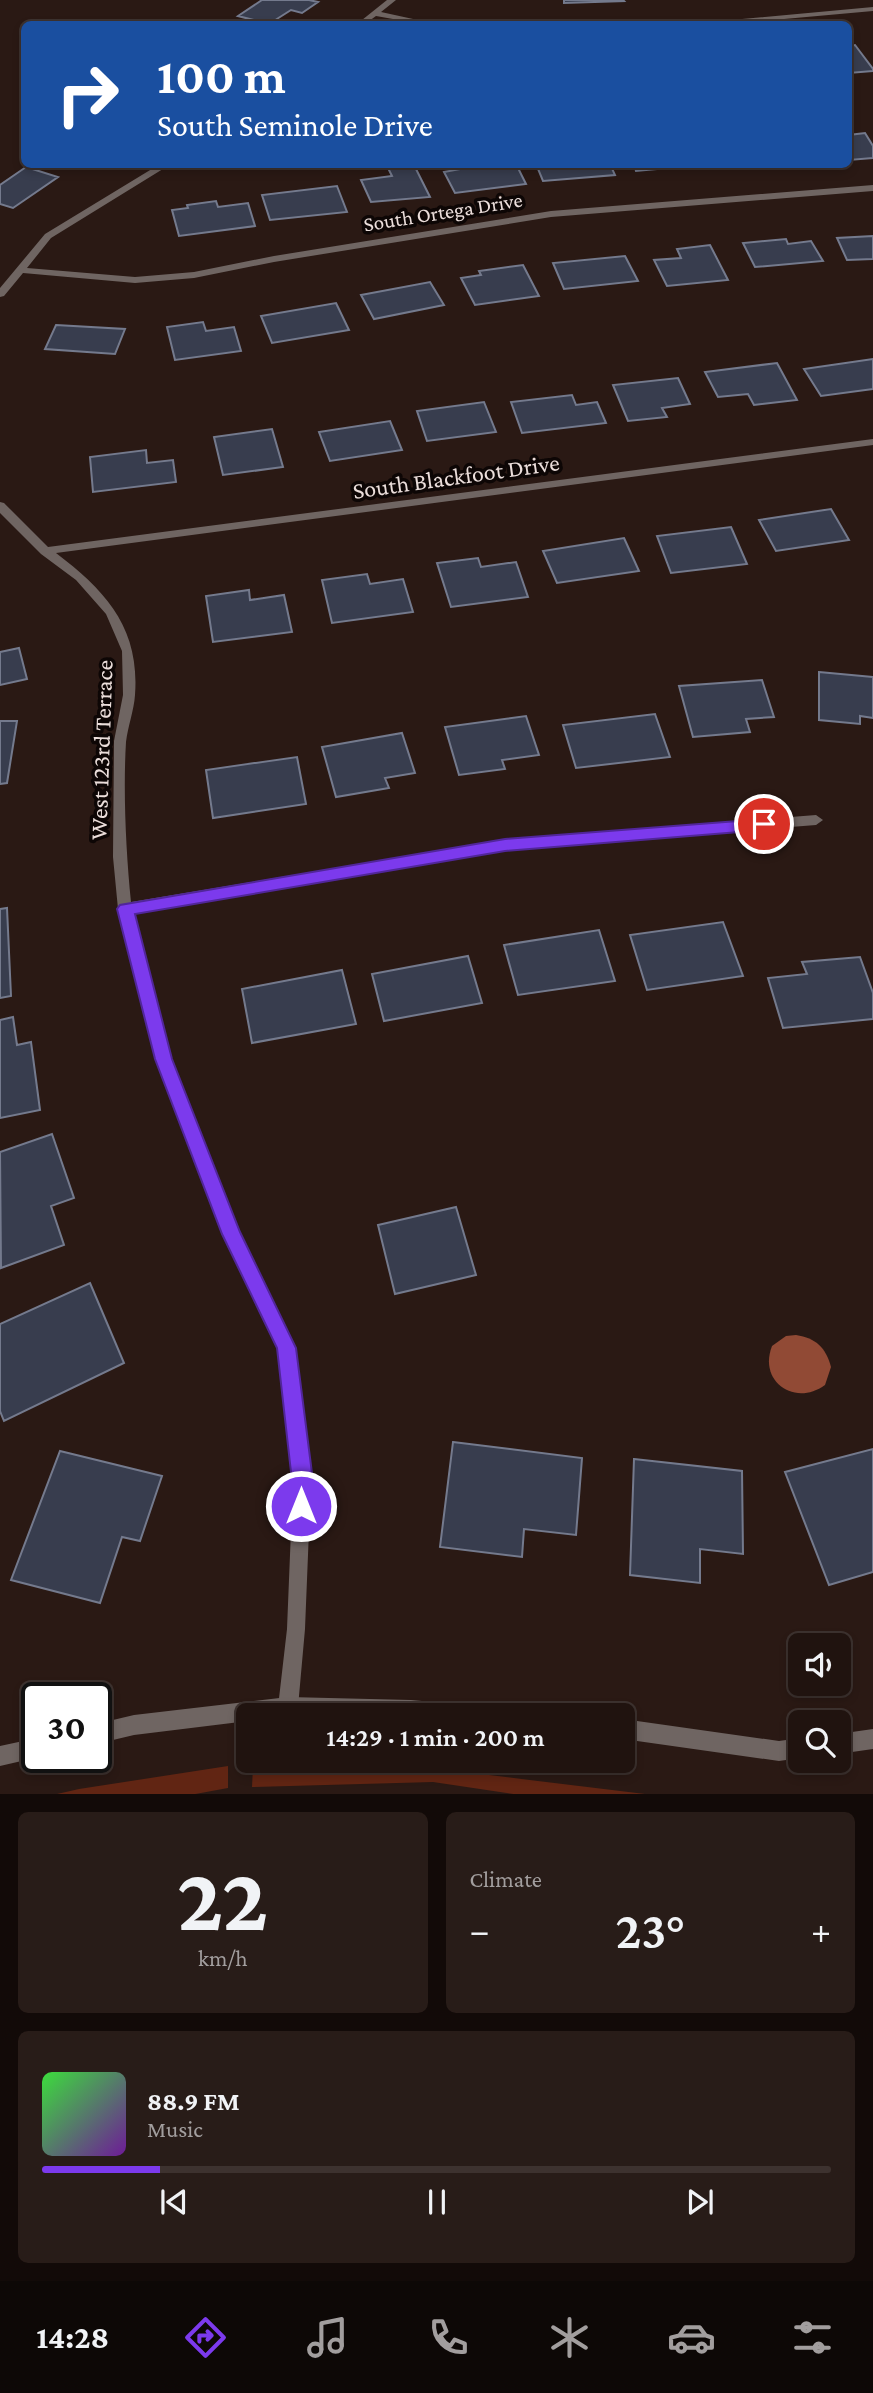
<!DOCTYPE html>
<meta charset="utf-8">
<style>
:root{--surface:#20130f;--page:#281c18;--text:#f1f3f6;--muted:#a29e9e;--line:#3d322f;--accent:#7c3aed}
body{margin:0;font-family:"Crimson Pro",serif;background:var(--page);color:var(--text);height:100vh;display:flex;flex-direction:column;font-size:26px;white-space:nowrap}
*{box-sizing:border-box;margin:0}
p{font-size:23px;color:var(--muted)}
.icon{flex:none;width:38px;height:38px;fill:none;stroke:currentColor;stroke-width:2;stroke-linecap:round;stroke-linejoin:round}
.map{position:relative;height:1794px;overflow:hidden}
.drawer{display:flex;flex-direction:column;gap:18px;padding:18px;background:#120a08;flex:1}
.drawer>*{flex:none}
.top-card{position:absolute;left:21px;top:21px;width:831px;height:147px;border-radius:10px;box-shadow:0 4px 10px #0003,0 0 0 2px var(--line);background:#1a4fa0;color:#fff;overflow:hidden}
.controls{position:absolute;left:788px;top:1633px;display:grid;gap:14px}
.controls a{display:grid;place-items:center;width:63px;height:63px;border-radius:10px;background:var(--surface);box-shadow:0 4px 10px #0003,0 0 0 2px var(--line);font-size:35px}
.speed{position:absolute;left:21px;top:1682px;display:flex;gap:14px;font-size:35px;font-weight:700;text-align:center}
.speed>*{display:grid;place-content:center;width:91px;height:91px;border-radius:50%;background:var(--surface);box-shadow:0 4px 10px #0003,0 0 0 2px var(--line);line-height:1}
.speed .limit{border:4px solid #111;border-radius:10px;background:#fff;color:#111}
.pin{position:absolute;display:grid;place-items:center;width:60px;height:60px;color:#fff;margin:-30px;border:4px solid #fff;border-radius:50%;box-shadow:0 2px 7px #0007}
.me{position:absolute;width:77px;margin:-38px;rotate:0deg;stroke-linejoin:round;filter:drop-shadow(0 0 5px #0008)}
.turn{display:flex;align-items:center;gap:24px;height:147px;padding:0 21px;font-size:32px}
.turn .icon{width:91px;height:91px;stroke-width:2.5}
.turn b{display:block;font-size:49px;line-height:60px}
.big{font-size:52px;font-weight:600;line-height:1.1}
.drawer .widget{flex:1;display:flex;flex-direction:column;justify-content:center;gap:10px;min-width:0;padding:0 24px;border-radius:10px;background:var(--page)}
.drawer .dial{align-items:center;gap:0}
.dial b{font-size:91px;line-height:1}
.song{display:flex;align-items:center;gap:21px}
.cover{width:84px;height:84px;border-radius:10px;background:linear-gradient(135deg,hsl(120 70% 55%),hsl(280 70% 35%))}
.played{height:7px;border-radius:4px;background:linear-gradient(90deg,var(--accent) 15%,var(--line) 15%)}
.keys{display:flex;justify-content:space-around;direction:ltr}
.heat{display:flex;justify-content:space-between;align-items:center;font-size:38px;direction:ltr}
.drawer .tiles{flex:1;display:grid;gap:18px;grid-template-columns:1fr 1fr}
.widget:last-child{grid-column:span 2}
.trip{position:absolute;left:236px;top:1703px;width:399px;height:70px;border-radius:10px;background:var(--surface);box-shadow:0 4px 10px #0003,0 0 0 2px var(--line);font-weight:600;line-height:70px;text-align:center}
.dock{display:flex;height:112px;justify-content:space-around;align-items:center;background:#0d0806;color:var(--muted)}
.dock .icon{width:49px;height:49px}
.dock .selected{color:var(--accent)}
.dock b{font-size:32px;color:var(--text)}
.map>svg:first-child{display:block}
.green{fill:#612513}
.water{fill:#914a35}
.building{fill:#383d4e;stroke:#747a8d;stroke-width:2}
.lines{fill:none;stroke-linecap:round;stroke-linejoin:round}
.minor{fill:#6f6562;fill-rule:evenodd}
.tertiary{fill:#6f6562;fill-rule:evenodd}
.route{fill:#7c3aed;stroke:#51269a;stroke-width:2}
.labels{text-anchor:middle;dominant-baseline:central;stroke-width:7;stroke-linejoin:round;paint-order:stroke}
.far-street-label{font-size:21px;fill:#ebdedb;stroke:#0d0605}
.street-label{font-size:24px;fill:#ebdedb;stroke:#0d0605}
</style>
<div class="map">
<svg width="873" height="1795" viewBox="0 0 873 1795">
<rect width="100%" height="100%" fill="#2a1914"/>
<path class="green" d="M 320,1765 L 431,1768 L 645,1794 L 520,1795 L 433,1782 L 252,1787 L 253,1766 Z
M 228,1766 L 228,1788 L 190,1795 L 57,1794 L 79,1789 Z"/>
<path class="water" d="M 796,1335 C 816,1338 826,1348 831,1367 L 825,1385 C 795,1407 758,1382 772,1346 L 786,1336 Z"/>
<path class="building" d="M 262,0 L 309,0 L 318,2 L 302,13 L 291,10 L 269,24 L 238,16 Z
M 564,0 L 623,0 L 624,1 L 564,3 Z
M 855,45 L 873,69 L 873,71 L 849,73 L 849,46 Z
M 865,133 L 873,146 L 873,158 L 849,160 L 849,135 Z
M 487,164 L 516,164 L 526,184 L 455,193 L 444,172 Z
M 536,164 L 610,164 L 615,175 L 543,181 Z
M 634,164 L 700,164 L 700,165 L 636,171 Z
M 414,165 L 430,197 L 371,202 L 361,180 L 392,176 L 388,168 Z
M 26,167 L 58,177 L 13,208 L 0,204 L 0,185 Z
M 337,186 L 347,212 L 270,220 L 262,195 Z
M 216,201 L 218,207 L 248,203 L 255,226 L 179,236 L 172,210 L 188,208 L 187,205 Z
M 873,236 L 873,259 L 847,260 L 837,238 Z
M 786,239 L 788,244 L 811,241 L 823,261 L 755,267 L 743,243 Z
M 710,245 L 728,280 L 667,286 L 654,260 L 681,258 L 677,249 Z
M 625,256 L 638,281 L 564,289 L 553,263 Z
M 523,265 L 539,296 L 475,305 L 461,278 L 481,275 L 479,271 Z
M 430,282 L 444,305 L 374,319 L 361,295 Z
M 336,303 L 349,330 L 272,343 L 261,316 Z
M 203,322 L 206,331 L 234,327 L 241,351 L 175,360 L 167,327 Z
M 56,325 L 125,329 L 115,354 L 45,349 Z
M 873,359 L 873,389 L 821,396 L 804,369 Z
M 777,363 L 797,400 L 754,405 L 748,394 L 718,397 L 705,372 Z
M 678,378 L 690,404 L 662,408 L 667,417 L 628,421 L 613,385 Z
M 572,395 L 576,405 L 597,402 L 606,423 L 522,433 L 511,402 Z
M 484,402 L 496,432 L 427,441 L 417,411 Z
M 390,421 L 402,450 L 330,461 L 319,432 Z
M 272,429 L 283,467 L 223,475 L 214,437 Z
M 146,450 L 147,463 L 173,460 L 176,482 L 93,492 L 90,457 Z
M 831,509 L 849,540 L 776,551 L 759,520 Z
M 731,527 L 747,564 L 671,573 L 657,536 Z
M 624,538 L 639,571 L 557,583 L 543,551 Z
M 478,558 L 481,567 L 516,562 L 528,597 L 451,607 L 437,563 Z
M 367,574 L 370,584 L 403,579 L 413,612 L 332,623 L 322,580 Z
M 249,590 L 250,600 L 284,595 L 292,632 L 213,642 L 206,596 Z
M 19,648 L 27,679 L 0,685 L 0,652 Z
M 819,672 L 873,677 L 873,718 L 860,716 L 860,724 L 819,720 Z
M 762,680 L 774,717 L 746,719 L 750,732 L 693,737 L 679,686 Z
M 655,714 L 670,757 L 576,768 L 563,725 Z
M 526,716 L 539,755 L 502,760 L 505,769 L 459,775 L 445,727 Z
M 0,721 L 17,721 L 7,783 L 0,784 Z
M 402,733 L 415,773 L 385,778 L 389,788 L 336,797 L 322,747 Z
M 297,757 L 306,804 L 213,818 L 206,770 Z
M 7,908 L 11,996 L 0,998 L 0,909 Z
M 723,922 L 743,976 L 647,990 L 630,935 Z
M 599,930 L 615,981 L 518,995 L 504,945 Z
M 468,956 L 482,1003 L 384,1021 L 372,974 Z
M 860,957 L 873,993 L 873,1019 L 783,1028 L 768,978 L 807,974 L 802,962 Z
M 342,970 L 356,1024 L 252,1043 L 242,989 Z
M 13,1017 L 17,1045 L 31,1042 L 40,1110 L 0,1118 L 0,1020 Z
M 52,1134 L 74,1198 L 51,1206 L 64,1245 L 1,1268 L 0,1152 Z
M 456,1207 L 476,1275 L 395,1294 L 378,1225 Z
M 90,1283 L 124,1363 L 4,1421 L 0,1411 L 0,1324 Z
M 453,1442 L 582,1458 L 576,1535 L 524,1529 L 522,1557 L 440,1547 Z
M 873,1449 L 873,1572 L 829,1585 L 785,1472 Z
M 60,1451 L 162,1476 L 140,1541 L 122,1537 L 100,1603 L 11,1580 Z
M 634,1459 L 742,1471 L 743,1554 L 700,1549 L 700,1583 L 630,1575 Z"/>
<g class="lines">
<path class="minor" d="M 387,0 L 396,0 L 381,12 L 436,24 L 421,24 L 376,16 L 365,24 L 357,24 Z
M 873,7 L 873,11 L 730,24 L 705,24 L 709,22 Z
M 160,164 L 171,164 L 51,238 L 27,268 L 135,277 L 194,272 L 274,256 L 551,211 L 873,185 L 873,191 L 551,217 L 274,262 L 194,278 L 135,283 L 23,273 L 4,296 L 0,297 L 0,288 L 45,234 Z
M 873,439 L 873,445 L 56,553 C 106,591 140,628 135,695 C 134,710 128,726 126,742 C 123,792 126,852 131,902 L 505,840 L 816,815 L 823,820 L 816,825 L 505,850 L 133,913 L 171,1059 L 239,1232 L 295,1348 L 311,1481 L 305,1629 L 298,1707 L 292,1715 L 281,1714 L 278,1707 L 287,1629 L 293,1481 L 278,1349 L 223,1233 L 155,1059 L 118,909 L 113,857 L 114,741 L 123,695 L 122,651 L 106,614 L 76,580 L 41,554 L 0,513 L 0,502 L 4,503 L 48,547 Z"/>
<path class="tertiary" d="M 288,1697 L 411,1700 L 466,1705 L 473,1708 L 476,1715 L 248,1715 L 248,1721 L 134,1735 L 96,1744 L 96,1724 L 134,1715 Z
M 623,1719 L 779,1741 L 800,1738 L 800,1758 L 779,1761 L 623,1739 Z
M 873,1729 L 873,1749 L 838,1754 L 838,1734 Z
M 37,1738 L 37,1757 L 39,1757 L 0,1766 L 0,1746 Z"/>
</g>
<path class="route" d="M 764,819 L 771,824 L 764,830 L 505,851 L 135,914 L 172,1059 L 240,1232 L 296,1348 L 313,1481 L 309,1513 L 301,1516 L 294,1513 L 291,1506 L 292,1481 L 277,1348 L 222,1234 L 155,1059 L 117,909 L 120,905 L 505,839 Z"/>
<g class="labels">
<g class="far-street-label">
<text transform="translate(443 212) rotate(-9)">South Ortega Drive</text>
</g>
<g class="street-label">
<text transform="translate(456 476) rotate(-8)">South Blackfoot Drive</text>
<text transform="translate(101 750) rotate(-88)">West 123rd Terrace</text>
</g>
</g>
</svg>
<div class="controls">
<a><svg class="icon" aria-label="sound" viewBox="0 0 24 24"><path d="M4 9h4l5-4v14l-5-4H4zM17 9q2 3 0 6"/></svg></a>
<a><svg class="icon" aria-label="search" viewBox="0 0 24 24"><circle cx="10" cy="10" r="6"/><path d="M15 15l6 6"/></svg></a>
</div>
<div class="speed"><div class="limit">30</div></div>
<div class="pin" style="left:764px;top:824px;background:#d93025"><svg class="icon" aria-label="arrive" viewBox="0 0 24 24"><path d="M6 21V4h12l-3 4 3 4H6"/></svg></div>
<svg class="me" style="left:301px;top:1506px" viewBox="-20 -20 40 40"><circle r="17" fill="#7c3aed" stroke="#fff" stroke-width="3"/><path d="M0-11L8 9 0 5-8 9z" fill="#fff"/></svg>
<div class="trip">14:29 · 1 min · 200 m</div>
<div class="top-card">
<div class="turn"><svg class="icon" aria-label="right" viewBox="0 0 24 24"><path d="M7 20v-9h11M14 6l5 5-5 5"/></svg><div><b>100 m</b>South Seminole Drive</div></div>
</div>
</div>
<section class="drawer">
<div class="tiles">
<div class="widget dial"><b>22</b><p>km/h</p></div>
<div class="widget"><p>Climate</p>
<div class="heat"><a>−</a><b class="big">23°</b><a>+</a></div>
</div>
<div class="widget">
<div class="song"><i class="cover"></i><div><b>88.9 FM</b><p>Music</p></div></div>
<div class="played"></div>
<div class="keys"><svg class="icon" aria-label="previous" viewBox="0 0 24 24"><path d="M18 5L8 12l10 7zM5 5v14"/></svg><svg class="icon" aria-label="pause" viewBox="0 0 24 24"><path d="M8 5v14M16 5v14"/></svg><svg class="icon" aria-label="next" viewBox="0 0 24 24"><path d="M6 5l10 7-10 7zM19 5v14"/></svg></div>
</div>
</div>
</section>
<nav class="dock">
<b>14:28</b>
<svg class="icon selected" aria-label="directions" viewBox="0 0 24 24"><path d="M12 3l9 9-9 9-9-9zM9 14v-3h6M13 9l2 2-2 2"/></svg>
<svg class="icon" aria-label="music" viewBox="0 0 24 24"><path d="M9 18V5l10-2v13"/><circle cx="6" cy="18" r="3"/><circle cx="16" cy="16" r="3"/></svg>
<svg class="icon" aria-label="phone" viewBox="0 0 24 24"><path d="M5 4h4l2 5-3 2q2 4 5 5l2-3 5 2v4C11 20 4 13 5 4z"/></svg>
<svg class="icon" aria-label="climate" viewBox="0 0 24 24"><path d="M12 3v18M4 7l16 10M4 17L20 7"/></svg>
<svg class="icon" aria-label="car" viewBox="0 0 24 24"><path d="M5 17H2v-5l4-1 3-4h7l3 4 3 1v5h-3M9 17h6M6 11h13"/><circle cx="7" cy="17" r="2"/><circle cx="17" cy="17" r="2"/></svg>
<svg class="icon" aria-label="filters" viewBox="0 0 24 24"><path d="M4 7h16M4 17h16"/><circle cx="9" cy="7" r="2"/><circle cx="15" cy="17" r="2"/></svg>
</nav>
